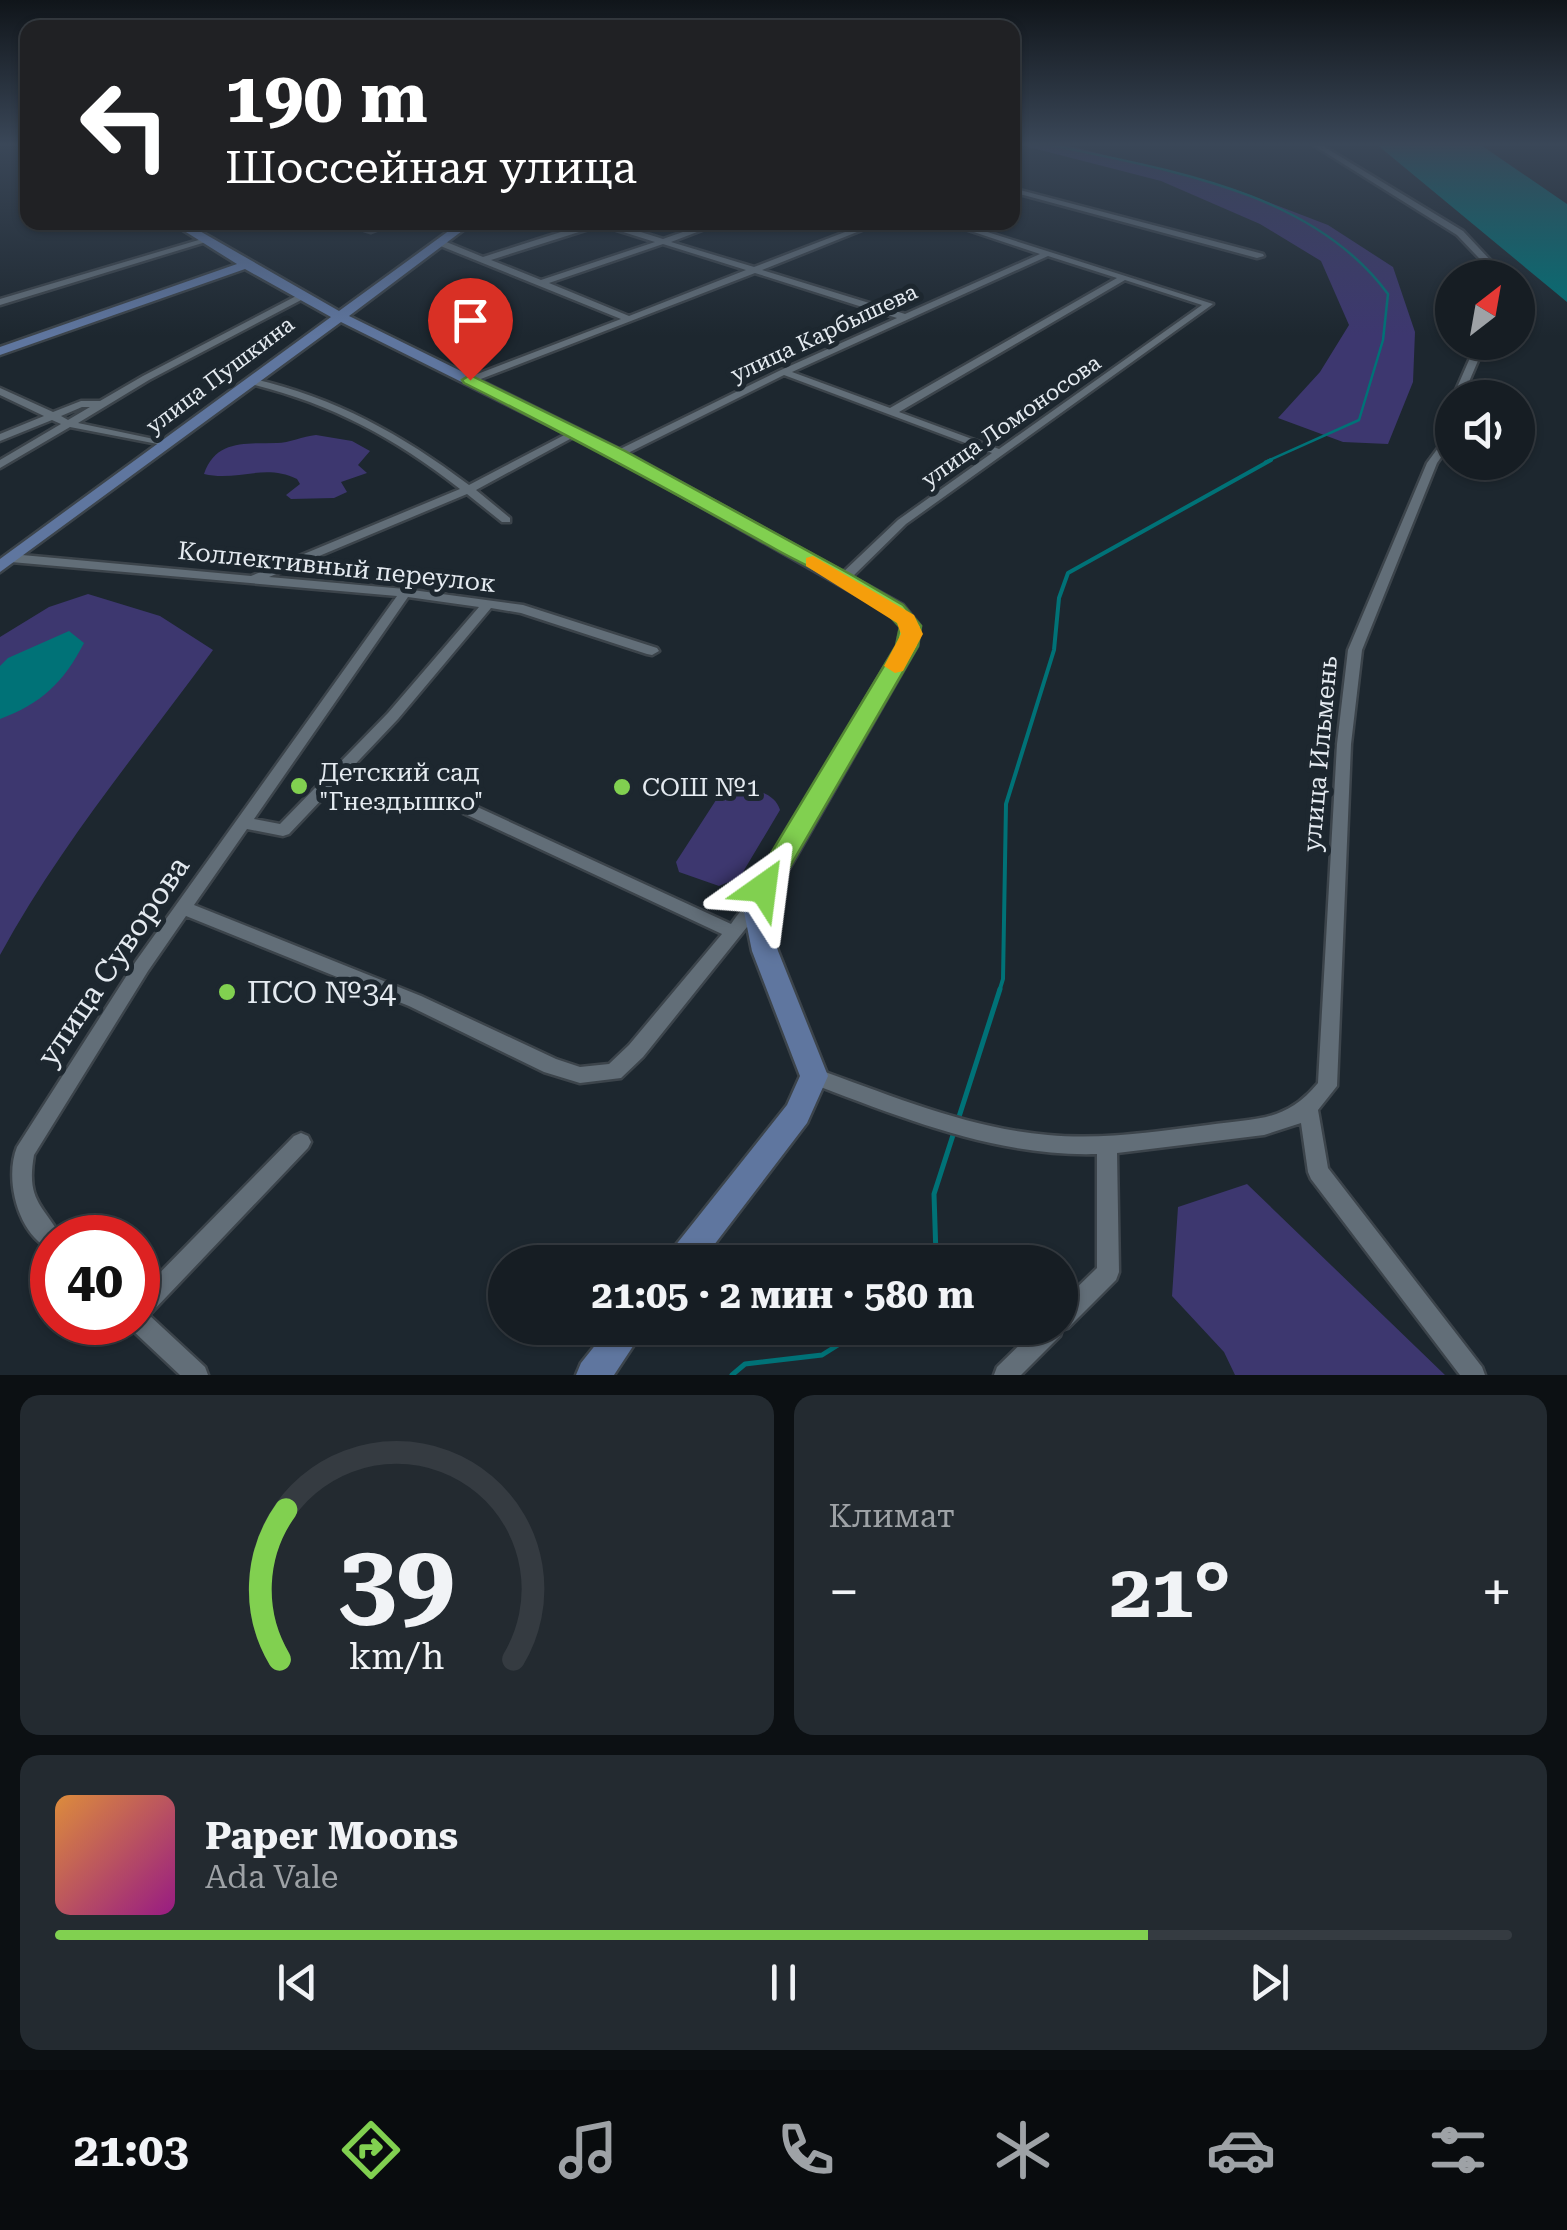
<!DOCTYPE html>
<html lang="ru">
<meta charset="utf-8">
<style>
:root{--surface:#161d23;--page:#232a30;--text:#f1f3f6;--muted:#9ea2a6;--line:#353b41;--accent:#81d050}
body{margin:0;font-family:"Roboto Serif",serif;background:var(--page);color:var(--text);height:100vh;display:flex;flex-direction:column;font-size:38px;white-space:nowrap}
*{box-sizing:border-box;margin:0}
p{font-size:32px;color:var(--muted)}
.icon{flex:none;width:55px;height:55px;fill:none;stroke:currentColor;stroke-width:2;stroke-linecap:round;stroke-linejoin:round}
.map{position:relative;height:1375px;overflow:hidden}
.sheet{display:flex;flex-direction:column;gap:20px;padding:20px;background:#0c1013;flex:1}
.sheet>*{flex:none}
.guide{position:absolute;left:20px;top:20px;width:1000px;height:210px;border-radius:20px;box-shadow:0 2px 8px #0004,0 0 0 2px var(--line);background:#202124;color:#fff;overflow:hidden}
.needle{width:65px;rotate:31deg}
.controls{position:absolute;left:1435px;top:260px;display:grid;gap:20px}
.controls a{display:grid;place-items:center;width:100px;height:100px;border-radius:50%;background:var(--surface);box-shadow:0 2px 8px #0004,0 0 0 2px var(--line);font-size:50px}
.speed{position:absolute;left:30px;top:1215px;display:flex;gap:20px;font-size:50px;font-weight:700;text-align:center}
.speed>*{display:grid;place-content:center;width:130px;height:130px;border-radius:50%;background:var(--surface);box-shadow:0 2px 8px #0004,0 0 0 2px var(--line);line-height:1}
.speed .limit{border:15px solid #d22;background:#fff;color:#111}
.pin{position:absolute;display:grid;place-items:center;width:85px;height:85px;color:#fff;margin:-102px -42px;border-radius:50% 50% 50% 0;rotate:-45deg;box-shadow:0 0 10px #0007}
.pin .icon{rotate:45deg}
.me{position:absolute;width:110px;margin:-55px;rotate:31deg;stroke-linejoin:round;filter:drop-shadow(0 0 8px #0008)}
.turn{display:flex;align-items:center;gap:35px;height:210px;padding:0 40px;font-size:45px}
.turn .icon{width:130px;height:130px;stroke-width:2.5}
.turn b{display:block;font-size:70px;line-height:85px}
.big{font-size:75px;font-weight:700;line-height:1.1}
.sheet .card{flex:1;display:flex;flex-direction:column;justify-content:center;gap:15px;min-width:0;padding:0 35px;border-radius:20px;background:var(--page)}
.sheet .dial{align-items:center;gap:0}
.dial svg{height:260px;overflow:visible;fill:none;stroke:var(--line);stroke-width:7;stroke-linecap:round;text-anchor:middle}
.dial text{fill:var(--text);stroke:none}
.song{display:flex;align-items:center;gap:30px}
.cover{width:120px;height:120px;border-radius:15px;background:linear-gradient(135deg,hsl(30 70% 55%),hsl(310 70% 35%))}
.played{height:10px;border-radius:5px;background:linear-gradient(90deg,var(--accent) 75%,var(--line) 75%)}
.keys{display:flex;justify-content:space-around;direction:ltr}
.heat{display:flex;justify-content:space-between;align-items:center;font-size:55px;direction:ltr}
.sheet .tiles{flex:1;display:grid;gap:20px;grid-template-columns:1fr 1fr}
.card:last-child{grid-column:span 2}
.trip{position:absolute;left:488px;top:1245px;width:590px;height:100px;border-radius:50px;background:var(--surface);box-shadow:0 2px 8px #0004,0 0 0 2px var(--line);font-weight:700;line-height:100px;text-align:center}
.dock{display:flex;height:160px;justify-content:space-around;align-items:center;background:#090c0e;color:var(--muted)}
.dock .icon{width:70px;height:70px}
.dock .on{color:var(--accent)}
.dock b{font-size:45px;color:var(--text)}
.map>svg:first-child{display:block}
.green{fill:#3d376f}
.water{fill:#007277}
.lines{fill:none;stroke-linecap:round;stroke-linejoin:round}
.stream-far2{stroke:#007277;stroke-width:2.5}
.stream-far1{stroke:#007277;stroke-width:4}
.stream{stroke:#007277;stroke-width:5}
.street-casing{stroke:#3c444b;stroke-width:5}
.secondary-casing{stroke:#3c444b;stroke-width:5}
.street{fill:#626e78;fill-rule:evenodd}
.secondary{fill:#5f769f;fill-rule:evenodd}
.route{fill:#81d050;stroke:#548734;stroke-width:2.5}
.slow{fill:#f59e0b}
.poi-dot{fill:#81d050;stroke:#1d272f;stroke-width:4}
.labels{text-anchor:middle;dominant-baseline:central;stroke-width:10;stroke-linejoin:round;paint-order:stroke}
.far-street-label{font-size:22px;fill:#e4eaf0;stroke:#1d272f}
.street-label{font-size:25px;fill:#e4eaf0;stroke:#1d272f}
.poi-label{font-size:25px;fill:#e4eaf0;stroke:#1d272f;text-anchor:start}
.near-street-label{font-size:30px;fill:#e4eaf0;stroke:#1d272f}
.near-poi-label{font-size:30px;fill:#e4eaf0;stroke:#1d272f;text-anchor:start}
</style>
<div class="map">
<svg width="1567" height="1375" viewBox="0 0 1567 1375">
<rect width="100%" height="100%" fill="#1d272f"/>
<path class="green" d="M 1013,143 L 1059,143 L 1237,190 L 1328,225 L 1393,267 L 1415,332 L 1413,382 L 1388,444 L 1343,442 L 1278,418 L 1320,372 L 1349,325 L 1321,261 L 1260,224 L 1161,181 Z
M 316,435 L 352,441 L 370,451 L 358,465 L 367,473 L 341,482 L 347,492 L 334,498 L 291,499 L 286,495 L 300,484 L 297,479 C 264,463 237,482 204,474 C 216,439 247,444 277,443 C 289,443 303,436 316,435 Z
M 88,594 L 160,616 L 213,650 C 139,751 60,845 0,955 L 0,637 L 49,607 Z
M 730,788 C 748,786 775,792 780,810 L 740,877 L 719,886 L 679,872 L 676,862 L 718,797 Z
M 1247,1184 L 1445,1375 L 1235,1375 L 1224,1352 L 1172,1296 L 1178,1207 Z"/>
<path class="water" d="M 1375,143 L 1478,143 L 1567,204 L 1567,302 Z
M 69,631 L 84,643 C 64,682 41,704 0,719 L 0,666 L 8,658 Z"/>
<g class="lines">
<path class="stream-far2" d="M 1041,143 C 1161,169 1311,189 1388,294 L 1383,340 L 1359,420 L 1265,462"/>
<path class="stream-far1" d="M 999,992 L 1003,979 L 1006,804 L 1054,650 L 1059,598 L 1068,573 L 1271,460"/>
<path class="stream" d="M 957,1123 L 1000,989
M 931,1262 L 936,1256 L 934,1194 L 954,1132
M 732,1375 L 745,1364 L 822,1355 L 865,1328"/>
<defs>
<path id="street" d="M 1310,143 L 1318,143 L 1463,231 L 1507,278 L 1498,278 L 1457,235 Z
M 1012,188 L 1263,254 L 1264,256 L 1257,258 L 1012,192 Z
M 340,222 C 350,222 363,228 373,227 C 382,226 388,222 397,222 L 371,232 Z
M 592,222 L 609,222 L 663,239 L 711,222 L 723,222 L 671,242 L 754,267 L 871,222 L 882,222 L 762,270 L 905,314 L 1040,254 L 944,222 L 956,222 L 1213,304 L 906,524 L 847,582 L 843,583 L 837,579 L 839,576 L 898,520 L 992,453 L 784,375 L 622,456 L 614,456 L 614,452 L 781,370 L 897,318 L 755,273 L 473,382 L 467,382 L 467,378 L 621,319 L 438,245 L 438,241 L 444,241 L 483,257 ZM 601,225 L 655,242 L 541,280 L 491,260 ZM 663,244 L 746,270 L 629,316 L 549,283 ZM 1048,256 L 1117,278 L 890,408 L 792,372 ZM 1125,280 L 1202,305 L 999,449 L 899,412 Z
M 202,239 L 209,241 L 0,305 L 0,299 Z
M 300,294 L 303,295 L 303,299 L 149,380 L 78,423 L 168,442 L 168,446 L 70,427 L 0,468 L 0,460 L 61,424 L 52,420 L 0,441 L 0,434 L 44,416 L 0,395 L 0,388 L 53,412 L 81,401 L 100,401 L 143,376 ZM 82,407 L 90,407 L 68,420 L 61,416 Z
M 1477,342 L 1486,342 L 1462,398 L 1452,399 Z
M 250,378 C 334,397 400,433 469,485 L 572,431 L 576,430 L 581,433 L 476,490 L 510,518 L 510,522 L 502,522 L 467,494 L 269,577 L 405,589 L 523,605 L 657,648 L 659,651 L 652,655 L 647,654 L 521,613 L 491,608 L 398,719 L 289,834 L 283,836 L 247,829 L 194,905 L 421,996 L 556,1059 L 580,1067 L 609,1064 L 629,1045 L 722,934 L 463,813 L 460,809 L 463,805 L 473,805 L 731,924 C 739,914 747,898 761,902 L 763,907 L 643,1057 L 621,1078 L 580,1083 L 544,1072 L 409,1006 L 186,916 L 148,971 L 34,1155 C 26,1200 42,1204 62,1238 L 52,1238 L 52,1250 C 18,1236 4,1179 17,1147 L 136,961 L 397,596 L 11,562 L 5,558 L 11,554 L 251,576 L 460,489 C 392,436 330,403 247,383 L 247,379 ZM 408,597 L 479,607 L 388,713 L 280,824 L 254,819 Z
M 1452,412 L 1452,442 L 1437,463 L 1362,650 L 1351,744 L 1337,1086 L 1318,1110 L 1328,1168 L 1482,1367 L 1485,1375 L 1460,1375 L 1311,1179 L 1308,1172 L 1301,1123 L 1264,1135 L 1117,1153 L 1119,1272 L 1116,1280 L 1068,1328 L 1062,1330 L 1060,1336 L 1021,1375 L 994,1375 L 997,1367 L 1037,1328 L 1060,1328 L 1060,1304 L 1097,1268 L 1097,1154 C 995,1157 901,1117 807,1082 L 805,1076 L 807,1070 L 814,1068 C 890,1095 967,1128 1048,1135 C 1101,1140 1155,1132 1208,1125 C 1255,1118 1285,1123 1318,1083 L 1337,744 L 1348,650 L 1427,463 L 1444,440 L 1447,415 Z
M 301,1133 L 308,1136 L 311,1142 L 308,1148 L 149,1315 L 205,1367 L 208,1375 L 180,1375 L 130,1328 L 128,1322 L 138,1322 L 138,1295 L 294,1136 Z"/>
<path id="secondary" d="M 170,222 L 184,222 L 339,311 L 461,222 L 474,222 L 349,316 L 623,451 L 903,605 L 920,626 L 917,646 L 767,907 L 778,951 L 828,1076 L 807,1123 L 701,1262 L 666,1262 L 671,1251 L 787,1105 L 800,1076 L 752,951 L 743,907 L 897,646 L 901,627 L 889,613 L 613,457 L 341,322 L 0,572 L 0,559 L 331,317 L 245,269 L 0,355 L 0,347 L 237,264 Z
M 609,1328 L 645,1328 L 614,1375 L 576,1375 L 581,1363 Z"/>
</defs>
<use href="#street" class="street-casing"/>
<use href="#secondary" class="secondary-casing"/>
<use href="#street" class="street"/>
<use href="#secondary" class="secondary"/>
</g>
<linearGradient id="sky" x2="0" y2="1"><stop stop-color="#10151a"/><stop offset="0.43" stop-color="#3a4758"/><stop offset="1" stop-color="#3a4758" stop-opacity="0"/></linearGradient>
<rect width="1567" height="336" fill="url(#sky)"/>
<path class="route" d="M 470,375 L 625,451 L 850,574 L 903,605 L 921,626 L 918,646 L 773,896 L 763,899 L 750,888 L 896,646 L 900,627 C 870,592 816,572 777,550 C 673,492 570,436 464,383 L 462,380 Z"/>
<path class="slow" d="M 813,556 L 914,615 L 923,634 L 903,671 L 895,673 L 884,666 L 901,634 L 897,623 L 806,566 L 806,558 Z"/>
<g class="poi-dot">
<circle cx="299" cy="786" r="10"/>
<circle cx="622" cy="787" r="10"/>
<circle cx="227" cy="992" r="10"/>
</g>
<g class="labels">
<g class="far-street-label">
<text transform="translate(824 333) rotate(-25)">улица Карбышева</text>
<text transform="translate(220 375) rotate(-37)">улица Пушкина</text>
<text transform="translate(1011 421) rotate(-35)">улица Ломоносова</text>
</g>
<g class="street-label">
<text transform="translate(337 567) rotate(6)">Коллективный переулок</text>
<text transform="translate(1320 754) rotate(-85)">улица Ильмень</text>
</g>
<g class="poi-label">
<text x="319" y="772">Детский сад<tspan x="319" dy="29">"Гнездышко"</tspan></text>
<text x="642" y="787">СОШ №1</text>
</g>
<g class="near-street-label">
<text transform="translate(113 961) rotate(-56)">улица Суворова</text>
</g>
<g class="near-poi-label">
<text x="247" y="992">ПСО №34</text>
</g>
</g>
</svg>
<div class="controls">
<a><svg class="needle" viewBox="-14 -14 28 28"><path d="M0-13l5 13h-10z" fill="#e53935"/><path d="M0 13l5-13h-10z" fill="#9ea2a6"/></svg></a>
<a><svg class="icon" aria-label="sound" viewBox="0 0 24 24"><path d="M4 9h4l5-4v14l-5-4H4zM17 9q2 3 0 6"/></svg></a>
</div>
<div class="speed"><div class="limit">40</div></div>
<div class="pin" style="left:470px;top:380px;background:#d93025"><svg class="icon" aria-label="arrive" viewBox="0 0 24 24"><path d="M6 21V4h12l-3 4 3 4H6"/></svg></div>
<svg class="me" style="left:763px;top:888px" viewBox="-20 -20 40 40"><path d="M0-17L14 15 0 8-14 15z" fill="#81d050" stroke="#fff" stroke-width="4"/></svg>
<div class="trip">21:05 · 2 мин · 580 m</div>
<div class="guide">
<div class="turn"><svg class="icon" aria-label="left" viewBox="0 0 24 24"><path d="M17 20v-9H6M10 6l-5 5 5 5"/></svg><div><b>190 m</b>Шоссейная улица</div></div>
</div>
</div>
<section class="sheet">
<div class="tiles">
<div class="card dial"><svg viewBox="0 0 100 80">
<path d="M14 69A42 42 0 1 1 86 69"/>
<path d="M14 69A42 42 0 0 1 16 23" stroke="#81d050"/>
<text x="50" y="56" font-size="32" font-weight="700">39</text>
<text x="50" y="72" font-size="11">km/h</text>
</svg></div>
<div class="card"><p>Климат</p>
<div class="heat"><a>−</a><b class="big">21°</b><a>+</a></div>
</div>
<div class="card">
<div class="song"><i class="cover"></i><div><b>Paper Moons</b><p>Ada Vale</p></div></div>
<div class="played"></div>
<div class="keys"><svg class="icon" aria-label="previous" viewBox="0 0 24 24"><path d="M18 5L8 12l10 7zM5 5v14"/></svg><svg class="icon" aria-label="pause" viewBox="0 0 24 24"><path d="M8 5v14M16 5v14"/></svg><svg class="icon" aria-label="next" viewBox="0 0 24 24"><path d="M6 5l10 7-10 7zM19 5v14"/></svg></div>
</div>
</div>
</section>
<nav class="dock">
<b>21:03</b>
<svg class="icon on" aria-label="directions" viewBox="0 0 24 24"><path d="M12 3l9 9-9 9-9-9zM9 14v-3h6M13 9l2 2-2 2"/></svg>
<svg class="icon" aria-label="music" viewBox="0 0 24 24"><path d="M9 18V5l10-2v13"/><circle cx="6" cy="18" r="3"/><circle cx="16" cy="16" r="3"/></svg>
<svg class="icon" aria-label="phone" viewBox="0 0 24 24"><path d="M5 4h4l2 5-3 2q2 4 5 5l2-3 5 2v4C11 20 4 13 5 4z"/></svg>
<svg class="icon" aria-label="climate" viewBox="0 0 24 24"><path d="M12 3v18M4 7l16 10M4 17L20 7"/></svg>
<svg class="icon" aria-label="car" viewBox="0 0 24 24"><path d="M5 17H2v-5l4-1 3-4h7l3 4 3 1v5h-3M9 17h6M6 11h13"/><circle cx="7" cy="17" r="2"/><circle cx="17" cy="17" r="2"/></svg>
<svg class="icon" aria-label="filters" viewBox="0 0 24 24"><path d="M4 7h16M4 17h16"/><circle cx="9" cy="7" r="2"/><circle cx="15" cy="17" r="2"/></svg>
</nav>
